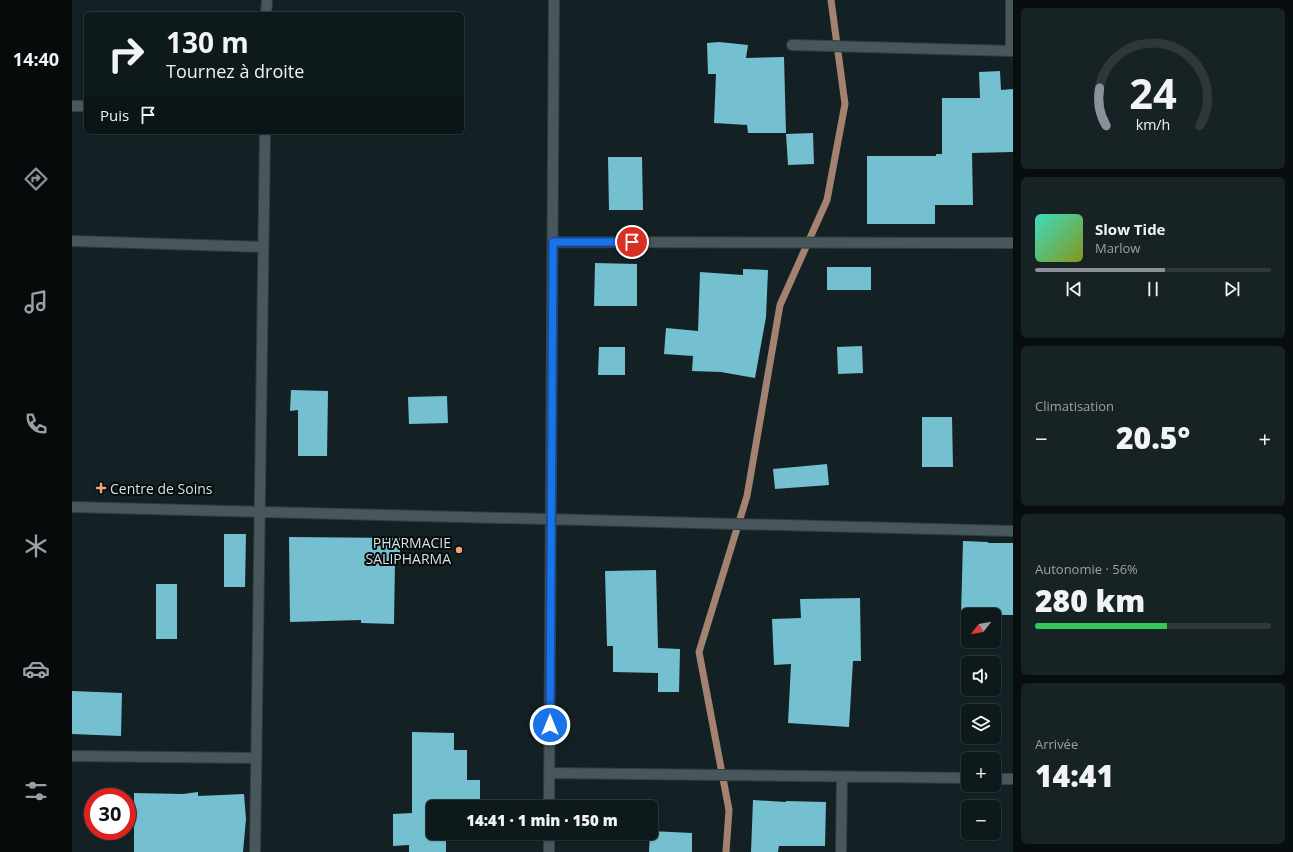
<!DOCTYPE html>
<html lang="fr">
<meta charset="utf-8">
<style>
:root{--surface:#0e191c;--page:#172225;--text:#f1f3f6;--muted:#9ba0a3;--line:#2e383b;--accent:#8c9099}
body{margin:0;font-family:"Open Sans",sans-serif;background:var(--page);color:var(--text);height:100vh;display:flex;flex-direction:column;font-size:15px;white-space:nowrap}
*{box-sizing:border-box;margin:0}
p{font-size:13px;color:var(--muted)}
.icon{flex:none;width:22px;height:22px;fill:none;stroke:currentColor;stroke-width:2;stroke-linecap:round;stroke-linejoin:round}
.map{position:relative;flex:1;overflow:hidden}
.drawer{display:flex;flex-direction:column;gap:8px;padding:8px;background:#080e0f;width:280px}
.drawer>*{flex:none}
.top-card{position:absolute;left:12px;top:12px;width:380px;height:122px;border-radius:6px;box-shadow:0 1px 3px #0004,0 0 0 1px var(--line);background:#0e191c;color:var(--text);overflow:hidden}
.needle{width:26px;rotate:239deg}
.buttons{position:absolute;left:889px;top:608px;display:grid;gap:8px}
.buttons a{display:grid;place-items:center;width:40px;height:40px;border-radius:6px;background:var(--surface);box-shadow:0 1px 3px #0004,0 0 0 1px var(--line);font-size:20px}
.speed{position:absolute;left:12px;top:788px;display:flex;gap:8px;font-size:20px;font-weight:700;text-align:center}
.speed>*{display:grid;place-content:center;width:52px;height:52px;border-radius:50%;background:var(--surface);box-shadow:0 1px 3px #0004,0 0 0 1px var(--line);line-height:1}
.speed .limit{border:6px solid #d22;background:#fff;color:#111}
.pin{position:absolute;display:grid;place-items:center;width:34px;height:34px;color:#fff;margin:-17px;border:2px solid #fff;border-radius:50%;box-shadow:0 1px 4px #0007}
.me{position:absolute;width:44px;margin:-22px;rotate:0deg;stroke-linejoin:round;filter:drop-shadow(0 0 3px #0008)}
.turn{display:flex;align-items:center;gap:14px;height:84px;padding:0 16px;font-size:18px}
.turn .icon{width:52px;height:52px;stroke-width:2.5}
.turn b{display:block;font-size:28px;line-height:34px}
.then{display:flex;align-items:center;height:38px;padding:0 16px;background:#0003;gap:8px;font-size:15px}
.big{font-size:30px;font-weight:800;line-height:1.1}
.drawer .widget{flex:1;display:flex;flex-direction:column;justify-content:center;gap:6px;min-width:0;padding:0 14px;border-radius:6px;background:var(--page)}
.drawer .dial{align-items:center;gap:0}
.dial svg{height:104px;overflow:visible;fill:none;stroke:var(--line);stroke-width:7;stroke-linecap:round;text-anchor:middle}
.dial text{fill:var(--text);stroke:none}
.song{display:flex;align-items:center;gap:12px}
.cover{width:48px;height:48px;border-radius:6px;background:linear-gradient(135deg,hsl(170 70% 55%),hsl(70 70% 35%))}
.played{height:4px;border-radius:2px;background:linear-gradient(90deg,var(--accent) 55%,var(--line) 55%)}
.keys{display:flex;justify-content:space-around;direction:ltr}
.heat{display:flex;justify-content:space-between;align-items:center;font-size:22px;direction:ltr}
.charge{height:6px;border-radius:3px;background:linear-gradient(90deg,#34c759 56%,var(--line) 0)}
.trip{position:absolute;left:354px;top:800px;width:232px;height:40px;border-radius:6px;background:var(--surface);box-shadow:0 1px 3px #0004,0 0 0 1px var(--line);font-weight:800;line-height:40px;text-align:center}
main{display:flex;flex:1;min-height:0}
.tab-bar{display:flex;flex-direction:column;width:72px;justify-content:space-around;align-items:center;background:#060a0b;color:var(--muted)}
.tab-bar .icon{width:28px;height:28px}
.tab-bar .selected{color:var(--accent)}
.tab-bar b{font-size:18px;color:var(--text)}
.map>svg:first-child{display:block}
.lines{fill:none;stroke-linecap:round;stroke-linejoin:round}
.stream{stroke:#a48272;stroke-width:7}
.building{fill:#74bfd0}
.minor-casing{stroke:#343d41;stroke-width:12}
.minor{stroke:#48575b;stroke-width:10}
.route-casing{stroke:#114b97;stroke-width:10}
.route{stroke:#1a73e8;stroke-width:7}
.poi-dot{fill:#f1a17c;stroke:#050a0b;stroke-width:1.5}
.labels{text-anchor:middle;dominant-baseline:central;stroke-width:4;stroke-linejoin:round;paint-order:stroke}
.poi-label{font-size:14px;fill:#d7e0e3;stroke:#050a0b;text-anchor:start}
</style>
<main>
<nav class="tab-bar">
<b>14:40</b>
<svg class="icon selected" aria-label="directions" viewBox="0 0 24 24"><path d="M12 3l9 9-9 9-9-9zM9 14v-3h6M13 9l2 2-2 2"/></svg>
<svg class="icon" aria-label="music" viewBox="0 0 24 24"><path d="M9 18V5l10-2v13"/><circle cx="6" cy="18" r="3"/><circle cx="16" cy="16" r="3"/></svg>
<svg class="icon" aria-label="phone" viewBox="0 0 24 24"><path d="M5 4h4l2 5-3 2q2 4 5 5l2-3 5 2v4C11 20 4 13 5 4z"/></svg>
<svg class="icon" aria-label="climate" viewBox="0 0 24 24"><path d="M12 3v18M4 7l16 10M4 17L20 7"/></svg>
<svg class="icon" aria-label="car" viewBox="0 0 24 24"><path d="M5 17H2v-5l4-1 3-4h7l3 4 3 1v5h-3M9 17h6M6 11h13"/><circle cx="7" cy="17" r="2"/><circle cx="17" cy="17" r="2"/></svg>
<svg class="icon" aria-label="filters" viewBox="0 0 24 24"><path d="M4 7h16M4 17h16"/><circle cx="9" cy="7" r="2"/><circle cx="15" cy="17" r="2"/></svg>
</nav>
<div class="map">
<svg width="941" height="852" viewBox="0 0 941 852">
<rect width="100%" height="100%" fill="#132125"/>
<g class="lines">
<path class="stream" d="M 654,852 L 657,810 L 627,652 L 675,496 L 708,305 L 755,200 L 773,104 L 759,0"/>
</g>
<path class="building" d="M 647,42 L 676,45 L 674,58 L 712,57 L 714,133 L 676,133 L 675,125 L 642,123 L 644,74 L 636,74 L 635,43 Z
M 928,71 L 929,90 L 941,89 L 941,152 L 900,153 L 901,205 L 863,205 L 863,224 L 795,224 L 795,156 L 864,156 L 864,154 L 870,154 L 870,98 L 908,98 L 907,72 Z
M 741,133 L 742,164 L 716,165 L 714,134 Z
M 536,157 L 570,157 L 571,210 L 537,210 Z
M 523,263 L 565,264 L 565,306 L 522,306 Z
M 755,267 L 799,267 L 799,290 L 755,290 Z
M 671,269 L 696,270 L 694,317 L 683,378 L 649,372 L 620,371 L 621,356 L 592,354 L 594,328 L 626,331 L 628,272 L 671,275 Z
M 790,346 L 791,373 L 766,374 L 765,347 Z
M 527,347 L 553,347 L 553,375 L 526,375 Z
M 219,390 L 256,391 L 255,456 L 226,456 L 226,410 L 218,411 Z
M 375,396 L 376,423 L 337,424 L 336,397 Z
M 850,417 L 880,417 L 881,467 L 850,467 Z
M 755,464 L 757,485 L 703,489 L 701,469 Z
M 152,534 L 174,534 L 173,587 L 152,587 Z
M 217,537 L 328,538 L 328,562 L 323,562 L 322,624 L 289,623 L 289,620 L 218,622 Z
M 891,541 L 916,542 L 916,543 L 941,543 L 941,615 L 889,615 Z
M 584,570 L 586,648 L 608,649 L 607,692 L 586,692 L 586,673 L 541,672 L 541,646 L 535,646 L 533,571 Z
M 84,584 L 105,584 L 105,639 L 84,639 Z
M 788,598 L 789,661 L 781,661 L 777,727 L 716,723 L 719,664 L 702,665 L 700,619 L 729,618 L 728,599 Z
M 0,691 L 50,693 L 49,736 L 0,734 Z
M 340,732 L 382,733 L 382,750 L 395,750 L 395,780 L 408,780 L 408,800 L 373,800 L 373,807 L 361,807 L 361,833 L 374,833 L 374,852 L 337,852 L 337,845 L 321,846 L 321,814 L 340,813 Z
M 126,792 L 126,796 L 172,794 L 174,819 L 171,852 L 62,852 L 62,793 L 111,794 Z
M 681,800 L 714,802 L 714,801 L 754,802 L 753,846 L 707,846 L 706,852 L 679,852 Z
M 579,831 L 620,833 L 620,852 L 577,852 L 578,833 L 579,833 Z"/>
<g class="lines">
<defs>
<path id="minor" d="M 939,0 L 939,51
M 194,14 L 195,0
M 720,45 L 941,51
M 0,106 L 14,106
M 0,241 L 191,247
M 481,242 L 941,243
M 0,507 L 941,531
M 0,756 L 184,758
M 477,773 L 896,778
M 922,779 L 941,779
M 477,807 L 482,0
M 183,852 L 193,132
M 477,852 L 477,833
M 769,852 L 770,777"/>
</defs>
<use href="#minor" class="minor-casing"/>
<use href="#minor" class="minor"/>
</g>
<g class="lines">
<defs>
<path id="route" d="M 478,725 L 481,242 L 560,242"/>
</defs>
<use href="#route" class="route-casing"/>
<use href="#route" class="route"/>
</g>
<g class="poi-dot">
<path d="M27 482h4v4h4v4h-4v4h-4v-4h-4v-4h4z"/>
<circle cx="387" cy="550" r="4"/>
</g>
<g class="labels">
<g class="poi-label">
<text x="38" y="488">Centre de Soins</text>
<text x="379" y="542" text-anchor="end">PHARMACIE<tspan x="379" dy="16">SALIPHARMA</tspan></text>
</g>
</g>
</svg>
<div class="buttons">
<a><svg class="needle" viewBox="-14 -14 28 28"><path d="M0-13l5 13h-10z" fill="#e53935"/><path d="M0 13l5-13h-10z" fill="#9ba0a3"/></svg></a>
<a><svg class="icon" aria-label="sound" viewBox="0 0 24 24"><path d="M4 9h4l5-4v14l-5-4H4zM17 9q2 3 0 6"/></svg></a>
<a><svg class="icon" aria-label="layers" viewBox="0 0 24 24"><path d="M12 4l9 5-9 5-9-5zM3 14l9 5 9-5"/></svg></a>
<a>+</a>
<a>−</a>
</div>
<div class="speed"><div class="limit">30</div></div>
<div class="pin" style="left:560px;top:242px;background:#d93025"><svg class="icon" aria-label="arrive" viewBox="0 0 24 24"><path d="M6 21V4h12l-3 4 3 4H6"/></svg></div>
<svg class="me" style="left:478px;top:725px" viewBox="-20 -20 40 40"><circle r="17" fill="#1a73e8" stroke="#fff" stroke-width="3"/><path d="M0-11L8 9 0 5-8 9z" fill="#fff"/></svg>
<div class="trip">14:41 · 1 min · 150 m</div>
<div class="top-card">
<div class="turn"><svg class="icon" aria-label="right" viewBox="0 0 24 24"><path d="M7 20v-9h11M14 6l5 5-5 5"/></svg><div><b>130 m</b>Tournez à droite</div></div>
<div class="then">Puis<svg class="icon" aria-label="arrive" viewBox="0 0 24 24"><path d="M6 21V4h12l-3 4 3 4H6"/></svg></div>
</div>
</div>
<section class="drawer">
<div class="widget dial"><svg viewBox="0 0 100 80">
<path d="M14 69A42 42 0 1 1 86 69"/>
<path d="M14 69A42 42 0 0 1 9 40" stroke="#8c9099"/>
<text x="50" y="56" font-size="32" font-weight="700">24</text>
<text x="50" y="72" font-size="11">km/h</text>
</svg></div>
<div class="widget">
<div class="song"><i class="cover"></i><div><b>Slow Tide</b><p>Marlow</p></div></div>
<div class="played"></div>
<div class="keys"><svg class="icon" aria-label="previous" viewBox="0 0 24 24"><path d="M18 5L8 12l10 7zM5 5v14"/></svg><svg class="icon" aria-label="pause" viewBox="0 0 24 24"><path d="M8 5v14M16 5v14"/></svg><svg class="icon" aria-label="next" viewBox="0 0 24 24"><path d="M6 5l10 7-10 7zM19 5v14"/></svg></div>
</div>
<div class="widget"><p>Climatisation</p>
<div class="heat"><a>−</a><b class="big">20.5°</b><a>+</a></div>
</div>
<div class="widget"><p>Autonomie · 56%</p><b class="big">280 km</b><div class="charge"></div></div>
<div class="widget"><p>Arrivée</p><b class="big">14:41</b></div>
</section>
</main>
